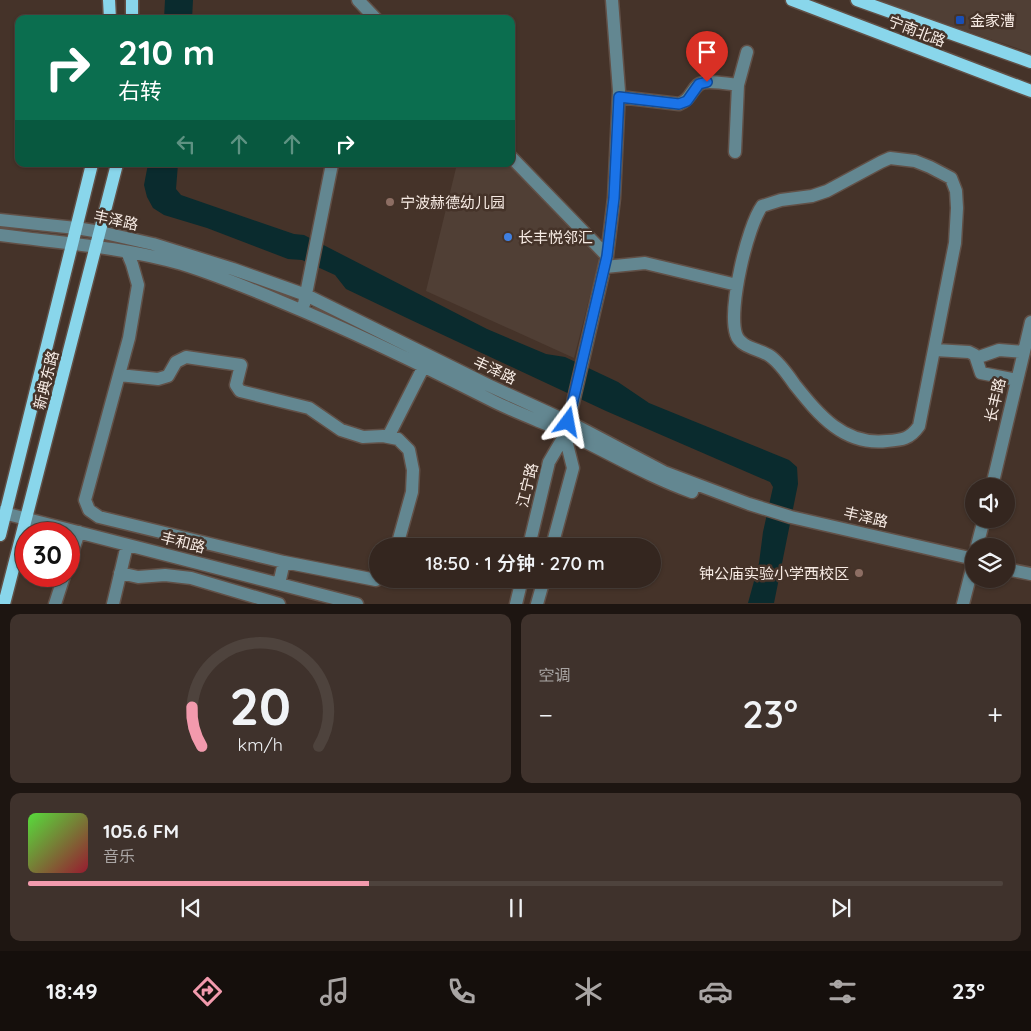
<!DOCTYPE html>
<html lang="zh">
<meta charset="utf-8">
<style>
:root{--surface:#34261f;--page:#3f322c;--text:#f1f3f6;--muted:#a9a5a4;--line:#4e433d;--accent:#f29aad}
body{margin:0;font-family:Quicksand,"Noto Sans SC",sans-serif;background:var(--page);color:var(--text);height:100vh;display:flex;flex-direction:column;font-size:19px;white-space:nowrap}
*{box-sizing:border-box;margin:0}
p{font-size:16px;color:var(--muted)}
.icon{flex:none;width:28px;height:28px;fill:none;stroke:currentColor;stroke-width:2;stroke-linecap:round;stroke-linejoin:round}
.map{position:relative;height:604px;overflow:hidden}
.drawer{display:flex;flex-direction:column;gap:10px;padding:10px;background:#1d1511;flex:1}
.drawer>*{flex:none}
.top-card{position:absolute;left:15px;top:15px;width:500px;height:152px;border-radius:10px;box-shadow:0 1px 4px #0004,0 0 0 1px var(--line);background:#0b6e4f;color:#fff;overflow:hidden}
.fabs{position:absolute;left:965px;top:478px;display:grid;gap:10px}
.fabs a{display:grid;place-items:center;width:50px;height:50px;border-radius:50%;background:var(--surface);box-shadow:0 1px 4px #0004,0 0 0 1px var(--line);font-size:25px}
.speed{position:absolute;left:15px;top:522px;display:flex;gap:10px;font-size:25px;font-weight:700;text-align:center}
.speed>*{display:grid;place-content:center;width:65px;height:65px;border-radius:50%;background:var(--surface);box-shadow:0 1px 4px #0004,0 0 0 1px var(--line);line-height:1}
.speed .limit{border:8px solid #d22;background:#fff;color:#111}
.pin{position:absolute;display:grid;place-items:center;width:42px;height:42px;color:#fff;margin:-51px -21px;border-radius:50% 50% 50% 0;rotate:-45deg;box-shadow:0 0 5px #0007}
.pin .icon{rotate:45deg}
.me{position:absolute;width:55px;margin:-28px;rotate:13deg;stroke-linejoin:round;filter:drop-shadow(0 0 4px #0008)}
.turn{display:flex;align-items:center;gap:18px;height:105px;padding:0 20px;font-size:22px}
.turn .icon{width:65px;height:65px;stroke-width:2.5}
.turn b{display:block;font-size:35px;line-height:42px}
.lanes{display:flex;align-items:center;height:48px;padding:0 20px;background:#0003;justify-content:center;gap:25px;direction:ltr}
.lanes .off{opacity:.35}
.big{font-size:38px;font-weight:600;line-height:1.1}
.drawer .tile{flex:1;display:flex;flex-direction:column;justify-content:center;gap:8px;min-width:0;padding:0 18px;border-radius:10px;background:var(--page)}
.drawer .dial{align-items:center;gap:0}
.dial svg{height:130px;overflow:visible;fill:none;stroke:var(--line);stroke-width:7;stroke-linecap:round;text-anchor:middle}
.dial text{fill:var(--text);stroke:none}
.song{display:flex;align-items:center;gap:15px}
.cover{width:60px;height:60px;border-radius:8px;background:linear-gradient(135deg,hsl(110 70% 55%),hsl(350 70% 35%))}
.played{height:5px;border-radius:2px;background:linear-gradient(90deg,var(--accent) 35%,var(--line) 35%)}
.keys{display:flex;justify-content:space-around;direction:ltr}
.heat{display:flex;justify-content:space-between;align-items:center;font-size:28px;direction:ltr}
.drawer .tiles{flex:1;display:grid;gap:10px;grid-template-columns:1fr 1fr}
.tile:last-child{grid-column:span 2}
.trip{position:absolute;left:369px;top:538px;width:292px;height:50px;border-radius:25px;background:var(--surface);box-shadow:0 1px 4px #0004,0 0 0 1px var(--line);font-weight:600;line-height:50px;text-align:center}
.dock{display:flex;height:80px;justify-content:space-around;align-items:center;background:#150f0c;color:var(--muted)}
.dock .icon{width:35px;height:35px}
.dock .active{color:var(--accent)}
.dock b{font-size:22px;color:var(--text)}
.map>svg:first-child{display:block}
.commercial{fill:#503f35}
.water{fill:#0a2b2e}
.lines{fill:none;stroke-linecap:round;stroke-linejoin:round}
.minor-casing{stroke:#615047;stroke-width:15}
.major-casing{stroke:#615047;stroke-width:15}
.minor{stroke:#638791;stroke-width:12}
.major{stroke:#89d6eb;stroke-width:12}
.route-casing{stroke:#114b97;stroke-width:12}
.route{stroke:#1a73e8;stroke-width:9}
.transit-dot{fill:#1a4fb4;stroke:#453329;stroke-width:2}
.education-dot{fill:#8d6e63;stroke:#453329;stroke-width:2}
.shop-dot{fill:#3f7fe0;stroke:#453329;stroke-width:2}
.labels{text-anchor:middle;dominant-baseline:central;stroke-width:5;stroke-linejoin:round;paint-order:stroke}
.poi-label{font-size:15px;fill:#f7ebe4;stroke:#453329;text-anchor:start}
.street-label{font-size:15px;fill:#f7ebe4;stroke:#453329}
</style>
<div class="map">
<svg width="1031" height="604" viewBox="0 0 1031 604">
<rect width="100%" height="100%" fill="#453329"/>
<path class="commercial" d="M 874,0 L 1031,0 L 1031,53 Z
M 457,164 L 510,164 L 600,257 L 574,358 L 426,291 Z"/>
<path class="water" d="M 165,0 L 193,0 L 192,19 L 164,19 Z
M 148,164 L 178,164 L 176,189 L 181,195 L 294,234 L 304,235 L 487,329 L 546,354 L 565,357 L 618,382 L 649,403 L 789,460 L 797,467 L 798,484 L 774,603 L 748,603 L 759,563 L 763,532 L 773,487 L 770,482 L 606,411 L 411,320 L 346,289 L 335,275 L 302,260 L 288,259 L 207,228 L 164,215 L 153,208 L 147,197 L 144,185 Z"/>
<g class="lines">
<defs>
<path id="minor" d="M 358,0 L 376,19
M 619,97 L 679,104 C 691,99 690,92 698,85 C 705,79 729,84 738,85
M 735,152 L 738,85 L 747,52
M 511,157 L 607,256
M 890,158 L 915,161 L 930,167 L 951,178 L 956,191 L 957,208 L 955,243 L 919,426 C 910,439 902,440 887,441 C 844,446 819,415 795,385 C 788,375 780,363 770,356 C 760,349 740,348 736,334 C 728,309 747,227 762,206 L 781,200 L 812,196 L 827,191 L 881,162 Z
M 0,220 L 76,228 L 100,232 L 153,244 L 233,269 L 306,295 L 488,385 L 569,422 L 664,472 L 749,504 L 791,517 L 974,559
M 0,235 C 61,243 123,247 182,264 C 217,275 251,289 284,303 C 354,332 422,365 489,399 C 514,412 540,421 565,432 C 608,452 647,476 692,492
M 127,252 L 132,264 L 138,285 L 129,338 L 85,500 L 89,510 L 99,517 L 284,562 L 279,584
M 605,267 L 645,263 L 737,285
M 304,304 L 332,164
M 935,350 L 969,352 L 975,355 L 981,373 L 1017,380
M 976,358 L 999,350 L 1024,352
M 119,375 L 158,379 L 168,376 L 176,362 L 186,357 L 241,365 L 236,385 L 240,391 L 309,408 L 341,430 L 363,437 L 383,436 L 398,439 L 409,450 L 413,470 L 412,492 L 397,546
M 388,437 L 424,366
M 992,486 L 1031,322
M 0,512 L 357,604
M 529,546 L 549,462 L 566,433 L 607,256 L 614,198 L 619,91 L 612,0
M 552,546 L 573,468 L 565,436
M 977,546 L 984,519
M 69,562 L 79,532
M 284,562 L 376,580 L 378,579
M 1006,569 L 1031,574
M 120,573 L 138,577 L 165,575 L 191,578 L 279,604
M 55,604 L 64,576
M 113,604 L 127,545
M 516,604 L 522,579
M 537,604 L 544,579
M 963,604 L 974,561"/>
<path id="major" d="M 109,0 L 110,19
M 792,0 L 1031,91
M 857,0 L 1031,62
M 132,19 L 132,0
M 0,535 L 92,164
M 4,604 L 117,164"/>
</defs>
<use href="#minor" class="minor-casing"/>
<use href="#major" class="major-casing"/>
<use href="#minor" class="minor"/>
<use href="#major" class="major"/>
</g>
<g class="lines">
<defs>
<path id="route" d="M 568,422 L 607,256 L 614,198 L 619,97 L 679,104 L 687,101 L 699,84 L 707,82"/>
</defs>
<use href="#route" class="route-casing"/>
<use href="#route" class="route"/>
</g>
<rect class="transit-dot" x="955" y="15" width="10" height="10" rx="2.5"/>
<g class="education-dot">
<circle cx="390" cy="202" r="5"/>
<circle cx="859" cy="573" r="5"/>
</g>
<circle class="shop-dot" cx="508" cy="237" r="5"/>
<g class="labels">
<g class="poi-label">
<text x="970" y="20">金家漕</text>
<text x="400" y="202">宁波赫德幼儿园</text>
<text x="518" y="237">长丰悦邻汇</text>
<text x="849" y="573" text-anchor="end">钟公庙实验小学西校区</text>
</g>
<g class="street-label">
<text transform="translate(917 31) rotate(21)">宁南北路</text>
<text transform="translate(116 220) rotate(12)">丰泽路</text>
<text transform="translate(495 370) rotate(25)">丰泽路</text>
<text transform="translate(46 380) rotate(-76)">新典东路</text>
<text transform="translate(995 400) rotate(-77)">长丰路</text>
<text transform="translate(527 485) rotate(-76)">江宁路</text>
<text transform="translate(866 517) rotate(13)">丰泽路</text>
<text transform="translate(183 542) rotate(14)">丰和路</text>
</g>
</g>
</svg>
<div class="fabs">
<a><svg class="icon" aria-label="sound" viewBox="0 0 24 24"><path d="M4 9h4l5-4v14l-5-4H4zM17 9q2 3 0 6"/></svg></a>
<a><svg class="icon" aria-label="layers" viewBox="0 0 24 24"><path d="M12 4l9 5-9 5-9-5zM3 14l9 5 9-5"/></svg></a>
</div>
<div class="speed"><div class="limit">30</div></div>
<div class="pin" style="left:707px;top:82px;background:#d93025"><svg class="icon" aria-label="arrive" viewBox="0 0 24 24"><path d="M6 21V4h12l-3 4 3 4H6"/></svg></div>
<svg class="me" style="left:568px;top:422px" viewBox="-20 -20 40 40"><path d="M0-17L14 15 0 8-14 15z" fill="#1a73e8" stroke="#fff" stroke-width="4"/></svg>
<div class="trip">18:50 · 1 分钟 · 270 m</div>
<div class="top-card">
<div class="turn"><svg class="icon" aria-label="right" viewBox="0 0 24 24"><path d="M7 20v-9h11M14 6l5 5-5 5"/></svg><div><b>210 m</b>右转</div></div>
<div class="lanes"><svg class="icon off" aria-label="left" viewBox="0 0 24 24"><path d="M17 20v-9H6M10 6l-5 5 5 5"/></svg><svg class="icon off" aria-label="ahead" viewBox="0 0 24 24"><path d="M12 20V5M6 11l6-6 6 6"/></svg><svg class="icon off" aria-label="ahead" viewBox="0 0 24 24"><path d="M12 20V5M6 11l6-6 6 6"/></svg><svg class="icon" aria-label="right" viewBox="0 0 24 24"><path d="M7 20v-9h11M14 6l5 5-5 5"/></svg></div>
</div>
</div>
<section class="drawer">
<div class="tiles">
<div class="tile dial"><svg viewBox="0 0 100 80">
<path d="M14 69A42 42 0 1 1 86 69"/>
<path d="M14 69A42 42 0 0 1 8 45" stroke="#f29aad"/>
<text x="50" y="56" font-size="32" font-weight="700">20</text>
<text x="50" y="72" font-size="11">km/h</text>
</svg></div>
<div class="tile"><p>空调</p>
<div class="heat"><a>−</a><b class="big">23°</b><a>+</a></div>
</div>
<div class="tile">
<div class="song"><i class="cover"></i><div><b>105.6 FM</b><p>音乐</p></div></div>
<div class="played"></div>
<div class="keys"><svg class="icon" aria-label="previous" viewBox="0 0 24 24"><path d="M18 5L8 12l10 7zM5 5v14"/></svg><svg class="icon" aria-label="pause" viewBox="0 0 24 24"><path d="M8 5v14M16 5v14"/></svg><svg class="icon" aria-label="next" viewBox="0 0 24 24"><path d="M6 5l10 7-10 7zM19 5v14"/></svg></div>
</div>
</div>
</section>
<nav class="dock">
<b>18:49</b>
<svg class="icon active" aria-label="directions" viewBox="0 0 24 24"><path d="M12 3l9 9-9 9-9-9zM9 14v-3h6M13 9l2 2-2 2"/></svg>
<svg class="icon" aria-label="music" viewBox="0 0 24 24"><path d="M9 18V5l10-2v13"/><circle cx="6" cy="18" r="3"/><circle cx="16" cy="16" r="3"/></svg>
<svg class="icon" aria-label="phone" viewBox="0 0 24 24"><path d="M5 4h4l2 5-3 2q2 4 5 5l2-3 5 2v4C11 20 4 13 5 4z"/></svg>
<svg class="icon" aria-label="climate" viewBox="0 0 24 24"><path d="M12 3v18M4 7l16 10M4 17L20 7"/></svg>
<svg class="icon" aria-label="car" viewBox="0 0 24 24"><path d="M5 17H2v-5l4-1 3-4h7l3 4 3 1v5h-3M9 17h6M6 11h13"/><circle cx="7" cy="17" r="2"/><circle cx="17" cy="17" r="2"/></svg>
<svg class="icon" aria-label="filters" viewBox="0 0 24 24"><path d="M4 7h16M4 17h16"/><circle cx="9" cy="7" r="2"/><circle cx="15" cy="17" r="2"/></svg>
<b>23°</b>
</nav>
